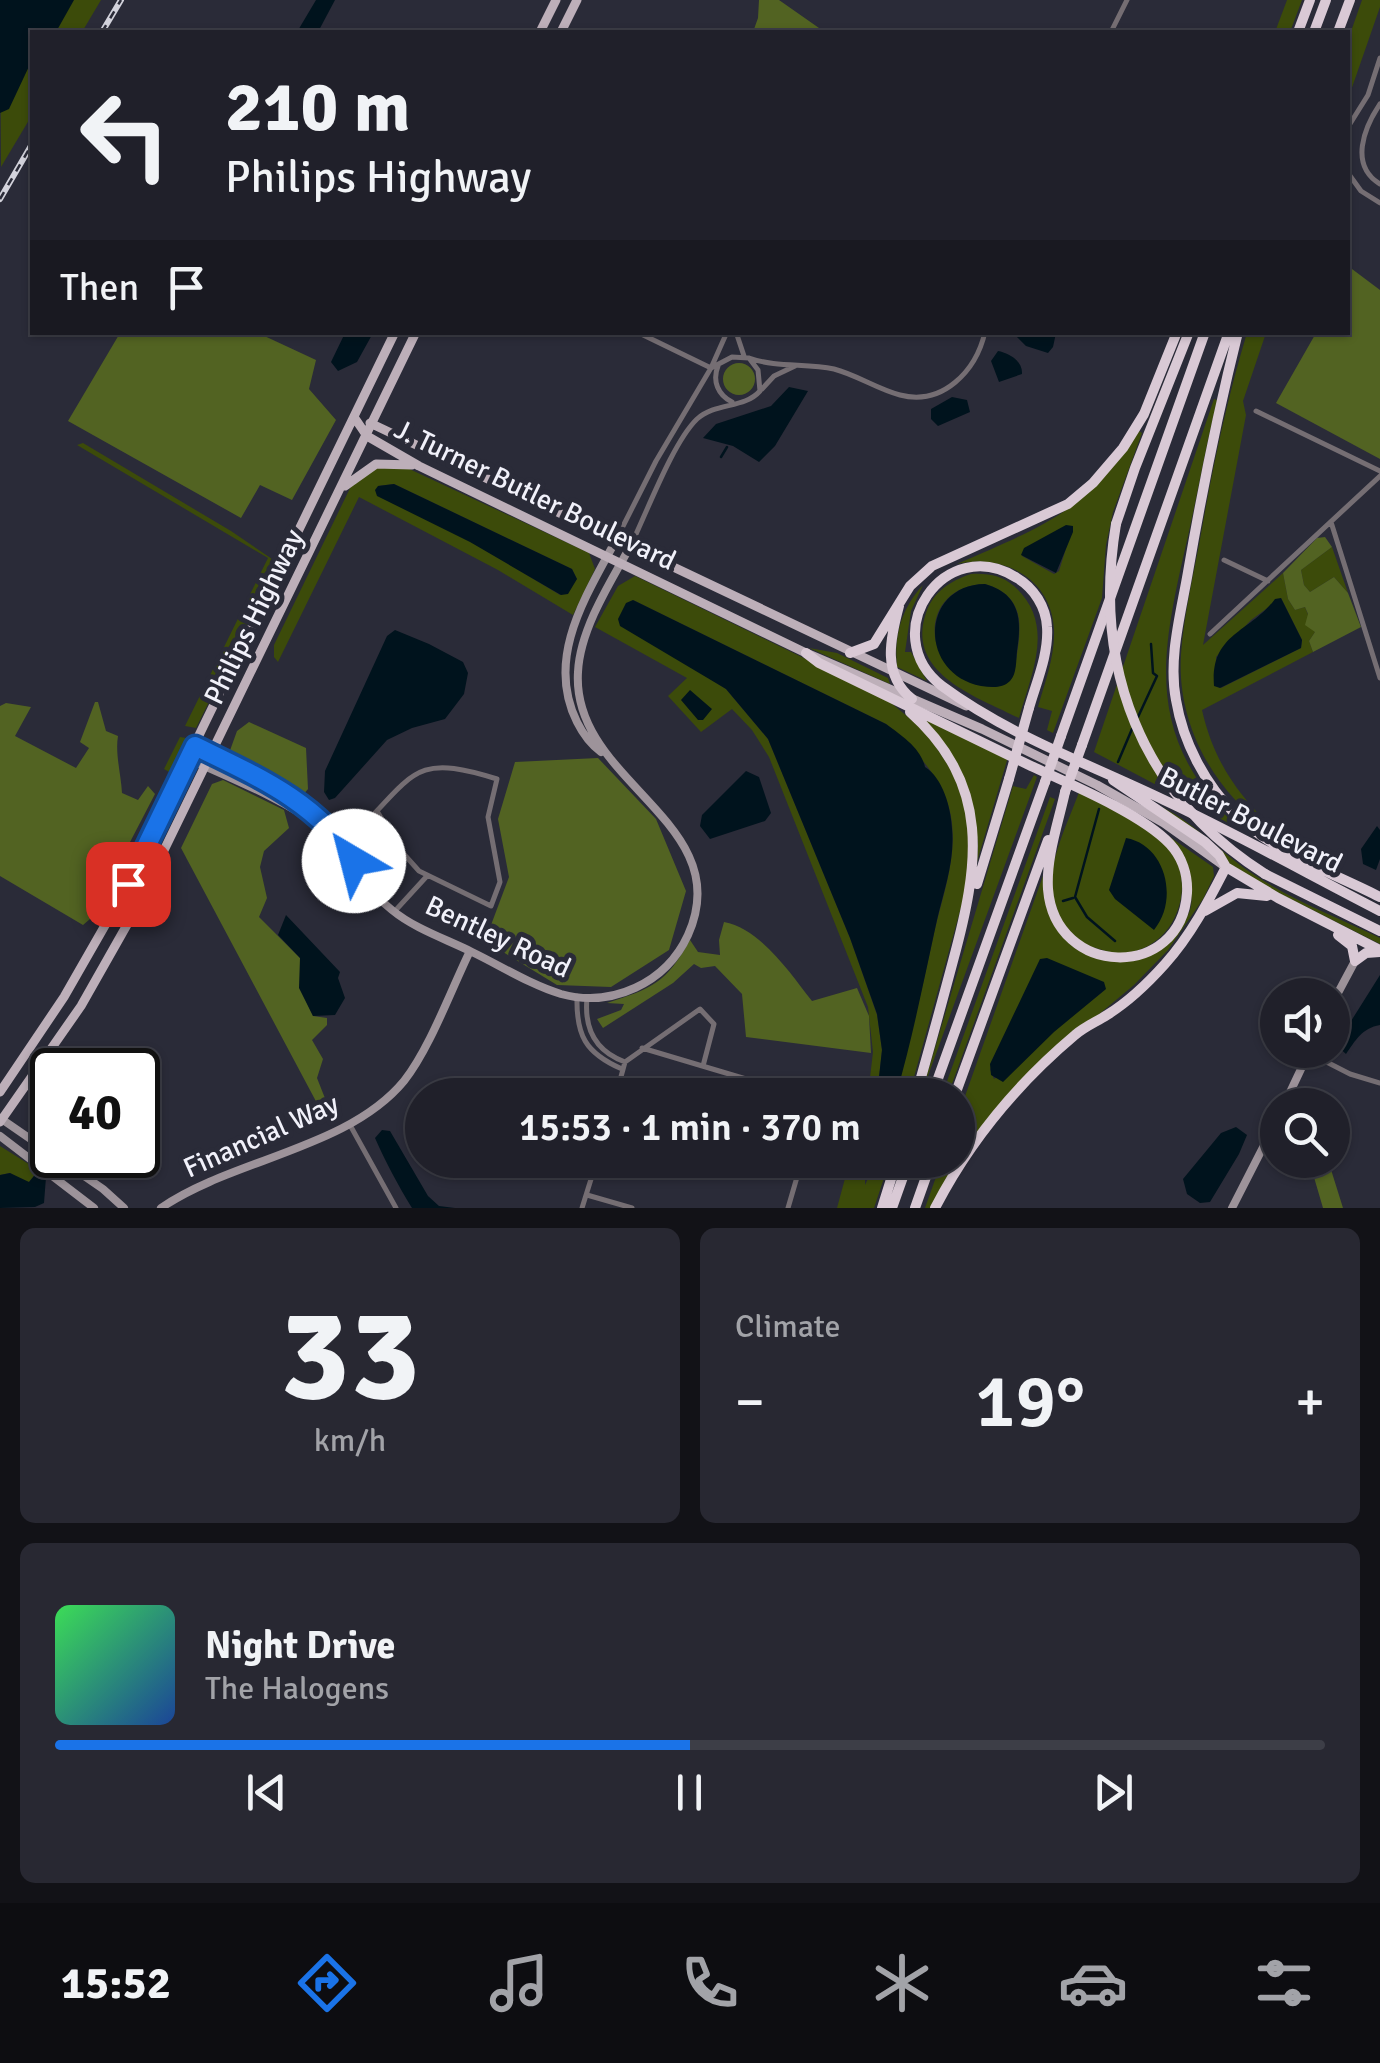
<!DOCTYPE html>
<meta charset="utf-8">
<style>
:root{--surface:#20202a;--page:#282832;--text:#f1f3f6;--muted:#a2a3a8;--line:#3d3e47;--accent:#1a73e8}
body{margin:0;font-family:Signika,sans-serif;background:var(--page);color:var(--text);height:100vh;display:flex;flex-direction:column;font-size:38px;white-space:nowrap}
*{box-sizing:border-box;margin:0}
p{font-size:32px;color:var(--muted)}
.icon{flex:none;width:55px;height:55px;fill:none;stroke:currentColor;stroke-width:2;stroke-linecap:round;stroke-linejoin:round}
.map{position:relative;height:1208px;overflow:hidden}
.drawer{display:flex;flex-direction:column;gap:20px;padding:20px;background:#121217;flex:1}
.drawer>*{flex:none}
.guide{position:absolute;left:30px;top:30px;width:1320px;height:305px;border-radius:0px;box-shadow:0 2px 8px #0004,0 0 0 2px var(--line);background:#20202a;color:var(--text);overflow:hidden}
.fabs{position:absolute;left:1260px;top:978px;display:grid;gap:20px}
.fabs a{display:grid;place-items:center;width:90px;height:90px;border-radius:50%;background:var(--surface);box-shadow:0 2px 8px #0004,0 0 0 2px var(--line);font-size:50px}
.speed{position:absolute;left:30px;top:1048px;display:flex;gap:20px;font-size:50px;font-weight:700;text-align:center}
.speed>*{display:grid;place-content:center;width:130px;height:130px;border-radius:50%;background:var(--surface);box-shadow:0 2px 8px #0004,0 0 0 2px var(--line);line-height:1}
.speed .limit{border:5px solid #111;border-radius:15px;background:#fff;color:#111}
.pin{position:absolute;display:grid;place-items:center;width:85px;height:85px;color:#fff;margin:-42px;border-radius:20px;box-shadow:0 5px 15px #0006}
.me{position:absolute;width:110px;margin:-55px;rotate:323deg;stroke-linejoin:round;filter:drop-shadow(0 0 8px #0008)}
.turn{display:flex;align-items:center;gap:35px;height:210px;padding:0 30px;font-size:45px}
.turn .icon{width:130px;height:130px;stroke-width:2.5}
.turn b{display:block;font-size:70px;line-height:85px}
.then{display:flex;align-items:center;height:95px;padding:0 30px;background:#0003;gap:20px;font-size:38px}
.big{font-size:75px;font-weight:600;line-height:1.1}
.drawer .widget{flex:1;display:flex;flex-direction:column;justify-content:center;gap:15px;min-width:0;padding:0 35px;border-radius:15px;background:var(--page)}
.drawer .dial{align-items:center;gap:0}
.dial b{font-size:130px;line-height:1}
.song{display:flex;align-items:center;gap:30px}
.cover{width:120px;height:120px;border-radius:15px;background:linear-gradient(135deg,hsl(130 70% 55%),hsl(220 70% 35%))}
.played{height:10px;border-radius:5px;background:linear-gradient(90deg,var(--accent) 50%,var(--line) 50%)}
.keys{display:flex;justify-content:space-around;direction:ltr}
.heat{display:flex;justify-content:space-between;align-items:center;font-size:55px;direction:ltr}
.drawer .tiles{flex:1;display:grid;gap:20px;grid-template-columns:1fr 1fr}
.widget:last-child{grid-column:span 2}
.trip{position:absolute;left:405px;top:1078px;width:570px;height:100px;border-radius:50px;background:var(--surface);box-shadow:0 2px 8px #0004,0 0 0 2px var(--line);font-weight:600;line-height:100px;text-align:center}
.tabs{display:flex;height:160px;justify-content:space-around;align-items:center;background:#0d0d11;color:var(--muted)}
.tabs .icon{width:70px;height:70px}
.tabs .selected{color:var(--accent)}
.tabs b{font-size:45px;color:var(--text)}
.map>svg:first-child{display:block}
.green{fill:#3c4b0a;fill-rule:evenodd}
.forest{fill:#526322}
.water{fill:#00131d}
.lines{fill:none;stroke-linecap:round;stroke-linejoin:round}
.stream{stroke:#00131d;stroke-width:2.5}
.street{stroke:#756e73;stroke-width:5}
.secondary{stroke:#9d939a;stroke-width:8}
.primary{stroke:#bdafb9;stroke-width:9}
.highway{stroke:#d9c9d5;stroke-width:10}
.rail-casing{stroke:#d2d2db;stroke-width:6}
.rail{stroke:#2a2b38;stroke-width:2.5;stroke-dasharray:8;stroke-linecap:butt}
.highway-bridge{stroke:#d9c9d5;stroke-width:10}
.route-casing{stroke:#114b97;stroke-width:25}
.route{stroke:#1a73e8;stroke-width:18}
.labels{text-anchor:middle;dominant-baseline:central;stroke-width:10;stroke-linejoin:round;paint-order:stroke}
.street-label{font-size:28px;fill:#f1f1fa;stroke:#2a2b38}
</style>
<div class="map">
<svg width="1380" height="1208" viewBox="0 0 1380 1208">
<rect width="100%" height="100%" fill="#2a2b38"/>
<path class="green" d="M 0,0 L 101,0 L 82,32 L 32,32 L 32,115 L 1,167 Z
M 1287,0 L 1302,0 L 1290,32 L 1275,32 Z
M 1362,0 L 1380,0 L 1380,7 L 1348,99 L 1348,40 Z
M 1247,333 L 1266,333 L 1243,401 L 1246,415 L 1203,645 L 1283,573 L 1288,599 L 1295,610 L 1305,607 L 1315,632 L 1309,641 L 1313,652 L 1202,710 C 1215,767 1242,799 1283,839 C 1220,801 1176,730 1181,654 C 1184,614 1194,573 1201,534 C 1213,466 1227,399 1247,333 ZM 1281,598 L 1302,640 L 1301,648 L 1221,688 L 1216,657 L 1251,620 Z
M 1214,399 L 1217,400 C 1206,446 1198,491 1188,536 C 1161,655 1142,734 1238,828 L 1094,752 Z
M 1139,431 L 1142,433 L 1113,512 L 1106,545 L 1102,598 L 1053,733 L 1047,730 L 1052,711 L 1038,707 C 1045,682 1055,656 1054,630 C 1052,578 1002,553 957,564 C 1043,526 1085,513 1139,431 ZM 1073,526 L 1059,571 L 1054,574 L 1022,556 Z
M 83,443 L 231,531 L 275,561 L 275,569 L 196,728 L 185,726 L 268,558 L 77,445 Z
M 403,466 L 589,553 L 595,569 L 573,615 L 498,570 L 359,497 L 278,662 L 274,657 L 274,645 L 353,482 L 375,467 ZM 394,484 L 572,569 L 577,579 L 560,595 L 378,486 Z
M 1332,547 L 1348,593 L 1334,577 L 1310,592 L 1304,585 L 1301,570 Z
M 971,574 C 989,573 1002,576 1014,586 C 1056,624 1032,671 1019,718 C 978,697 905,674 926,613 C 933,592 950,581 971,574 ZM 985,584 C 1032,598 1019,636 1014,674 L 993,687 C 914,675 919,585 985,584 Z
M 635,576 L 884,697 L 927,733 L 954,774 L 968,816 L 968,882 L 909,1095 L 896,1095 C 909,1043 922,990 933,938 C 943,892 965,840 944,794 C 934,770 906,740 886,724 L 633,600 L 692,667 L 726,689 L 768,739 L 850,938 L 877,1015 L 882,1050 L 877,1095 L 868,1095 L 873,1052 L 868,1007 L 769,757 L 752,730 L 732,709 L 701,732 L 668,696 L 687,678 L 595,627 L 618,586 Z
M 923,585 L 911,611 L 905,652 L 911,652 L 927,681 L 897,667 C 894,636 901,609 923,585 Z
M 809,648 L 837,653 L 888,678 L 890,684 Z
M 912,711 L 1008,757 L 977,862 L 978,844 L 971,800 Z
M 180,737 L 186,738 L 190,745 L 177,771 L 171,773 L 164,769 Z
M 1034,775 L 1037,777 L 921,1095 L 1013,786 L 1026,789 Z
M 1079,792 C 1105,805 1137,819 1159,837 C 1177,853 1185,875 1181,898 C 1167,972 1070,971 1053,902 C 1045,866 1067,826 1079,792 Z
M 1050,797 L 1055,799 L 948,1095 L 942,1095 Z
M 1162,807 C 1199,826 1221,854 1256,876 C 1294,901 1339,918 1380,938 L 1380,944 L 1267,887 L 1228,863 Z
M 1157,828 L 1213,867 L 1214,876 L 1203,899 L 1168,950 L 1134,985 L 1032,1070 L 932,1208 L 925,1208 L 942,1160 L 958,1160 L 958,1116 L 1045,870 L 1066,939 L 1132,959 C 1148,948 1172,936 1184,921 C 1207,893 1171,852 1157,828 ZM 1106,989 L 994,1079 L 990,1069 Z
M 0,1146 L 35,1168 L 37,1172 L 29,1182 L 22,1181 L 10,1173 L 0,1175 Z
M 850,1160 L 859,1160 L 854,1175 L 865,1177 L 865,1185 L 877,1160 L 890,1160 L 874,1208 L 837,1208 Z"/>
<path class="forest" d="M 759,0 L 779,0 L 819,28 L 807,32 L 753,32 L 758,18 Z
M 1352,269 L 1380,290 L 1380,459 L 1276,403 L 1316,333 L 1348,332 L 1348,278 Z
M 120,333 L 258,333 L 316,360 L 309,389 L 336,420 L 292,500 L 260,485 L 241,518 L 68,421 Z
M723 379a16 16 0 1 1 32 0a16 16 0 1 1-32 0Z
M 1325,537 L 1332,547 L 1301,570 L 1304,585 L 1310,592 L 1334,577 L 1348,593 L 1361,627 L 1313,652 L 1309,641 L 1315,632 L 1305,625 L 1308,614 L 1305,607 L 1295,610 L 1288,599 L 1283,573 L 1317,538 Z
M 95,702 L 98,702 L 106,731 L 118,736 C 115,754 121,774 122,793 L 138,800 L 148,786 L 155,794 L 90,919 L 83,925 L 0,876 L 0,706 L 6,703 L 31,707 L 15,736 L 76,768 L 89,748 L 80,742 Z
M 249,722 L 306,748 L 308,789 L 302,796 L 228,756 L 237,731 Z
M 598,758 L 656,819 L 686,891 L 669,950 L 611,987 L 557,985 L 485,941 L 509,877 L 498,819 L 515,762 Z
M 223,780 L 284,810 L 289,828 L 264,851 L 260,867 L 267,898 L 259,917 L 300,958 L 300,988 L 313,1016 L 327,1018 L 327,1025 L 312,1040 L 323,1059 L 317,1078 L 332,1116 L 327,1122 L 181,848 L 212,784 Z
M 724,922 C 761,929 790,973 812,1001 L 857,988 L 869,1016 L 871,1053 L 746,1037 L 742,994 L 715,966 L 701,968 L 694,964 L 673,983 L 603,1028 L 597,1019 L 621,1010 L 624,1004 L 607,1003 C 653,988 666,983 690,940 L 698,952 L 720,955 L 719,940 Z
M 1299,1160 L 1328,1160 L 1343,1208 L 1323,1208 L 1311,1167 Z"/>
<path class="water" d="M 0,0 L 74,0 L 56,32 L 32,32 L 32,60 L 9,109 L 0,113 Z
M 316,0 L 335,0 L 318,32 L 297,32 Z
M 345,333 L 373,333 L 357,362 L 338,371 L 331,362 Z
M 1013,333 L 1056,333 L 1053,347 L 1048,353 L 1026,346 Z
M 998,351 C 1009,353 1023,361 1022,374 L 999,382 L 991,361 Z
M 789,387 L 808,391 L 775,446 L 759,462 L 733,446 L 703,438 L 716,424 L 771,406 Z
M 952,397 L 967,400 L 970,412 L 938,426 L 931,419 L 931,409 Z
M 394,484 L 572,569 L 577,579 L 568,594 L 561,595 L 470,542 L 377,496 L 375,490 L 378,486 Z
M 1066,525 L 1073,526 L 1073,532 L 1056,573 L 1021,555 L 1024,548 Z
M 985,584 C 1020,594 1022,619 1017,651 C 1016,660 1017,674 1010,681 C 1002,689 991,687 981,686 C 918,674 920,585 985,584 Z
M 1281,598 L 1302,640 L 1301,648 L 1220,688 L 1214,686 C 1210,633 1250,633 1275,599 Z
M 633,600 L 886,724 C 901,735 921,748 925,767 C 943,778 951,808 952,829 C 955,861 944,890 937,920 C 924,979 913,1037 896,1095 L 877,1095 L 882,1050 L 877,1014 L 850,938 L 768,739 L 726,689 L 620,626 L 618,619 L 626,603 Z
M 395,630 L 429,644 L 463,662 L 468,673 L 464,694 L 445,719 L 412,728 L 387,740 L 335,798 L 329,800 L 324,792 L 325,771 L 387,636 Z
M 690,690 L 712,709 L 703,720 L 698,720 L 681,700 Z
M 746,771 L 759,777 L 771,813 L 765,821 L 710,839 L 700,826 L 702,815 Z
M 1377,826 L 1380,830 L 1380,859 L 1376,870 L 1363,864 L 1361,849 Z
M 1126,838 C 1166,845 1179,900 1154,930 L 1115,899 L 1109,890 Z
M 286,915 L 340,972 L 338,978 L 345,998 L 335,1015 L 313,1016 L 299,988 L 300,958 L 278,935 Z
M 1047,958 L 1104,982 L 1106,989 L 1054,1032 L 1003,1082 L 991,1075 L 990,1064 L 1040,959 Z
M 1380,975 L 1380,1025 C 1362,1028 1355,1041 1346,1054 L 1336,1045 Z
M 1236,1127 L 1247,1135 L 1239,1154 L 1210,1202 L 1200,1203 L 1187,1194 L 1183,1179 L 1221,1133 Z
M 263,1128 L 270,1141 L 268,1143 L 218,1158 L 212,1156 Z
M 382,1130 L 390,1131 L 428,1196 L 439,1206 L 455,1208 L 412,1208 C 398,1185 386,1163 375,1138 Z
M 52,1154 L 62,1155 L 46,1177 L 44,1203 L 35,1207 L 0,1208 L 0,1175 L 10,1173 L 29,1182 Z"/>
<g class="lines">
<path class="stream" d="M 721,457 L 727,447
M 1138,717 L 1157,676 L 1153,673 L 1151,644
M 1118,762 L 1132,729
M 1099,809 L 1075,897 L 1087,917 L 1115,941
M 1063,901 L 1073,898"/>
<path class="street" d="M 1111,32 L 1127,0
M 1380,104 C 1364,128 1349,165 1380,184
M 1348,127 L 1368,95 L 1380,58
M 1348,173 L 1361,191 L 1380,203
M 637,332 L 711,368 L 727,332
M 736,332 L 744,356
M 749,358 C 777,368 805,363 834,369 C 857,375 877,389 900,395 C 943,406 976,371 985,332
M 718,366 C 712,381 718,395 732,402
M 762,389 L 774,376 L 795,366
M 1256,411 L 1380,471
M 1331,522 L 1380,678
M 616,540 L 656,461 L 711,368 L 732,357 L 749,358 L 758,370 L 760,391 C 744,409 716,402 697,419 C 673,442 647,512 631,545
M 1224,560 L 1268,581
M 1210,634 L 1380,476
M 364,825 C 416,769 419,755 497,779 L 488,817 L 500,882 L 491,906 L 419,871 L 402,852 L 377,811
M 394,912 L 427,876
M 577,996 C 576,1035 585,1053 622,1069
M 587,998 C 584,1029 595,1051 625,1062
M 642,1048 L 746,1079 L 786,1084 L 815,1095
M 1309,1053 L 1350,1074 L 1380,1083
M 616,1095 L 625,1062 L 700,1009 L 714,1024 L 703,1066
M 350,1125 L 396,1208
M 743,1160 L 797,1175
M 587,1195 L 632,1208
M 582,1208 L 597,1160
M 788,1208 L 802,1160"/>
<path class="secondary" d="M 195,746 C 259,778 329,806 360,874
M 601,752 C 590,744 583,734 577,722 C 545,658 586,596 616,540
M 189,759 C 228,777 284,799 317,825 C 331,837 339,852 350,866 C 361,882 377,898 392,910 C 415,929 446,939 472,952 C 501,966 531,985 561,994 C 612,1008 666,983 688,935 C 739,822 571,782 578,672 C 580,630 609,584 630,547
M 1332,1004 L 1355,961
M 1284,1105 L 1310,1050
M 0,1118 L 103,1189 L 124,1208
M 0,1136 L 94,1208
M 161,1208 C 232,1159 348,1149 404,1081 C 430,1048 451,990 470,951
M 1232,1208 L 1278,1118"/>
<path class="primary" d="M 540,32 L 556,0
M 561,32 L 577,0
M 354,417 L 367,436 L 419,466 L 806,653 L 982,729 L 1097,785 L 1164,823 L 1223,865
M 370,423 L 966,706
M 345,486 L 376,464 L 412,465
M 0,1092 L 64,997 L 115,908 L 395,332
M 0,1122 L 81,1006 L 132,916 L 416,332"/>
<path class="highway" d="M 1298,32 L 1310,0
M 1314,32 L 1326,0
M 1338,32 L 1350,0
M 1238,332 C 1218,412 1202,491 1188,572 C 1181,613 1168,658 1176,700 C 1183,742 1205,784 1235,814 C 1274,853 1331,872 1380,897
M 1116,524 L 1135,468 L 1189,332
M 899,606 C 890,639 882,675 912,699
M 806,653 L 819,663 C 890,697 960,732 1031,766 C 1070,784 1142,814 1170,844 C 1182,857 1188,875 1187,893 C 1181,981 1055,978 1048,889 C 1046,857 1058,824 1065,792
M 850,653 L 874,644 L 910,586 L 932,566 L 1068,504 L 1093,483 L 1123,448 L 1144,414 L 1177,332
M 1029,708 C 1036,683 1049,654 1047,627 C 1046,607 1034,588 1017,578 C 945,532 875,634 942,686 C 1008,735 1091,765 1164,800 C 1237,834 1308,874 1380,911
M 910,712 C 992,785 979,865 953,961 C 941,1006 929,1050 916,1095
M 1061,736 L 1205,332
M 1082,745 L 1229,332
M 1113,780 L 1205,842 L 1219,855 L 1226,867 L 1278,898 L 1380,950
M 1265,874 L 1380,931
M 977,884 L 1009,779
M 1205,911 L 1237,893 L 1267,896
M 1338,935 L 1352,946 L 1355,961 L 1366,953 L 1380,952
M 932,1095 L 1045,782
M 955,1095 L 1048,840
M 882,1208 L 897,1160
M 892,1208 L 909,1160
M 915,1208 L 932,1160
M 935,1208 C 969,1142 1018,1083 1075,1035 C 1084,1027 1096,1022 1107,1015 C 1128,1002 1148,983 1165,964 C 1191,935 1208,902 1226,867"/>
<defs>
<path id="rail" d="M 102,32 L 121,0
M 0,199 L 32,144"/>
</defs>
<use href="#rail" class="rail-casing"/>
<use href="#rail" class="rail"/>
<path class="highway-bridge" d="M 1116,524 C 1092,667 1141,795 1265,874
M 1009,779 L 1029,708
M 1045,782 L 1061,736
M 1065,792 L 1082,745"/>
</g>
<g class="lines">
<defs>
<path id="route" d="M 128,884 L 195,746 C 256,776 318,802 354,861"/>
</defs>
<use href="#route" class="route-casing"/>
<use href="#route" class="route"/>
</g>
<g class="labels">
<g class="street-label">
<text transform="translate(535 495) rotate(26)">J. Turner Butler Boulevard</text>
<text transform="translate(254 617) rotate(-64)">Philips Highway</text>
<text transform="translate(1251 820) rotate(27)">Butler Boulevard</text>
<text transform="translate(498 937) rotate(25)">Bentley Road</text>
<text transform="translate(261 1136) rotate(-24)">Financial Way</text>
</g>
</g>
</svg>
<div class="fabs">
<a><svg class="icon" aria-label="sound" viewBox="0 0 24 24"><path d="M4 9h4l5-4v14l-5-4H4zM17 9q2 3 0 6"/></svg></a>
<a><svg class="icon" aria-label="search" viewBox="0 0 24 24"><circle cx="10" cy="10" r="6"/><path d="M15 15l6 6"/></svg></a>
</div>
<div class="speed"><div class="limit">40</div></div>
<div class="pin" style="left:128px;top:884px;background:#d93025"><svg class="icon" aria-label="arrive" viewBox="0 0 24 24"><path d="M6 21V4h12l-3 4 3 4H6"/></svg></div>
<svg class="me" style="left:354px;top:861px" viewBox="-20 -20 40 40"><circle r="19" fill="#fff"/><path d="M0-13L10 11 0 6-10 11z" fill="#1a73e8"/></svg>
<div class="trip">15:53 · 1 min · 370 m</div>
<div class="guide">
<div class="turn"><svg class="icon" aria-label="left" viewBox="0 0 24 24"><path d="M17 20v-9H6M10 6l-5 5 5 5"/></svg><div><b>210 m</b>Philips Highway</div></div>
<div class="then">Then<svg class="icon" aria-label="arrive" viewBox="0 0 24 24"><path d="M6 21V4h12l-3 4 3 4H6"/></svg></div>
</div>
</div>
<section class="drawer">
<div class="tiles">
<div class="widget dial"><b>33</b><p>km/h</p></div>
<div class="widget"><p>Climate</p>
<div class="heat"><a>−</a><b class="big">19°</b><a>+</a></div>
</div>
<div class="widget">
<div class="song"><i class="cover"></i><div><b>Night Drive</b><p>The Halogens</p></div></div>
<div class="played"></div>
<div class="keys"><svg class="icon" aria-label="previous" viewBox="0 0 24 24"><path d="M18 5L8 12l10 7zM5 5v14"/></svg><svg class="icon" aria-label="pause" viewBox="0 0 24 24"><path d="M8 5v14M16 5v14"/></svg><svg class="icon" aria-label="next" viewBox="0 0 24 24"><path d="M6 5l10 7-10 7zM19 5v14"/></svg></div>
</div>
</div>
</section>
<nav class="tabs">
<b>15:52</b>
<svg class="icon selected" aria-label="directions" viewBox="0 0 24 24"><path d="M12 3l9 9-9 9-9-9zM9 14v-3h6M13 9l2 2-2 2"/></svg>
<svg class="icon" aria-label="music" viewBox="0 0 24 24"><path d="M9 18V5l10-2v13"/><circle cx="6" cy="18" r="3"/><circle cx="16" cy="16" r="3"/></svg>
<svg class="icon" aria-label="phone" viewBox="0 0 24 24"><path d="M5 4h4l2 5-3 2q2 4 5 5l2-3 5 2v4C11 20 4 13 5 4z"/></svg>
<svg class="icon" aria-label="climate" viewBox="0 0 24 24"><path d="M12 3v18M4 7l16 10M4 17L20 7"/></svg>
<svg class="icon" aria-label="car" viewBox="0 0 24 24"><path d="M5 17H2v-5l4-1 3-4h7l3 4 3 1v5h-3M9 17h6M6 11h13"/><circle cx="7" cy="17" r="2"/><circle cx="17" cy="17" r="2"/></svg>
<svg class="icon" aria-label="filters" viewBox="0 0 24 24"><path d="M4 7h16M4 17h16"/><circle cx="9" cy="7" r="2"/><circle cx="15" cy="17" r="2"/></svg>
</nav>
